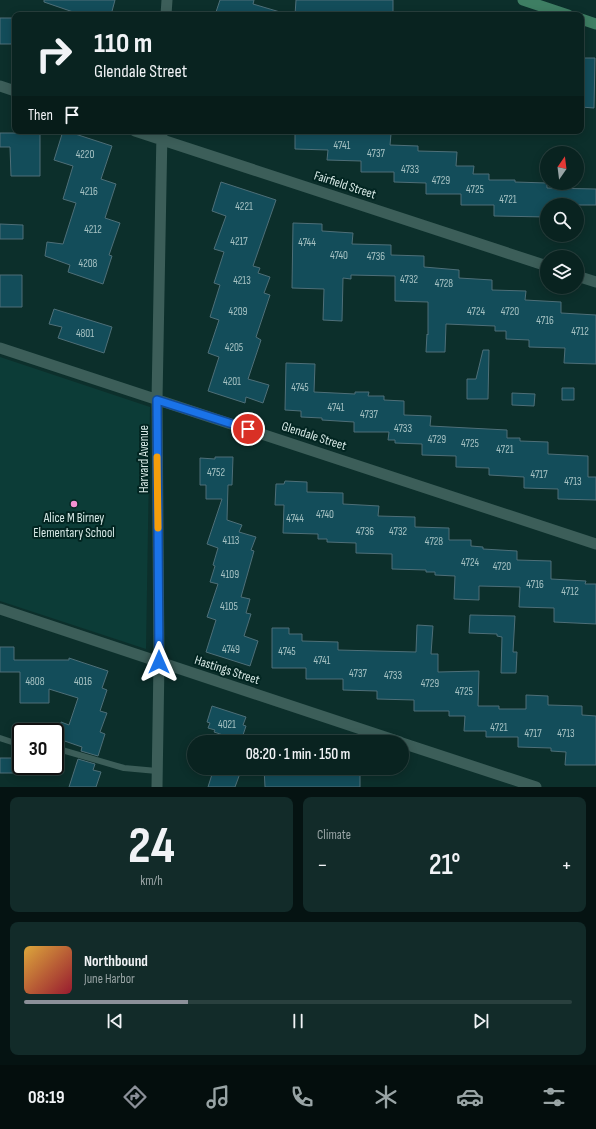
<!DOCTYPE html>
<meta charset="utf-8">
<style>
:root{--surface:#092320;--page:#122b29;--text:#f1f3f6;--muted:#99a4a5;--line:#29403e;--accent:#8c9099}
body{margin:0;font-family:"Sofia Sans Condensed",sans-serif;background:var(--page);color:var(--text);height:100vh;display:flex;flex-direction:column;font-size:15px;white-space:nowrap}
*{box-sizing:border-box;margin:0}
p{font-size:13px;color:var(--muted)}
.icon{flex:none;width:22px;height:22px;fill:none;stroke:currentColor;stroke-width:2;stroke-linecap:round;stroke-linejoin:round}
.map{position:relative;height:787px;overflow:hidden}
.side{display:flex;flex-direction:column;gap:10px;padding:10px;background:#051312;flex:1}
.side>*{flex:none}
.banner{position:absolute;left:12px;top:12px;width:572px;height:122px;border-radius:8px;box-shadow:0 2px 10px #0003,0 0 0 1px var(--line);background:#092320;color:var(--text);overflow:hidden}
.needle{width:26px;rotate:14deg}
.tools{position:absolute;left:540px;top:146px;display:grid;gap:8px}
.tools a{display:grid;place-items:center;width:44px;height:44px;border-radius:50%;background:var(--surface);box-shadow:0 2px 10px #0003,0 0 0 1px var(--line);font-size:20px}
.speed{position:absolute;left:12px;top:723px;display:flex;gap:8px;font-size:20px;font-weight:700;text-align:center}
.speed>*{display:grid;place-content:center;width:52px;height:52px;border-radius:50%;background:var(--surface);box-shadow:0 2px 10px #0003,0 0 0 1px var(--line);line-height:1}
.speed .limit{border:2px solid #111;border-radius:6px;background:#fff;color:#111}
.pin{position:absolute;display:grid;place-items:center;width:34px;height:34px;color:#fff;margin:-17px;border:2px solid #fff;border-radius:50%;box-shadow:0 1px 4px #0007}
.me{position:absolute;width:44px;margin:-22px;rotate:0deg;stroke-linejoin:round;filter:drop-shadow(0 0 3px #0008)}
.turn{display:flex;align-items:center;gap:14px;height:84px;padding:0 16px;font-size:18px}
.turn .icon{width:52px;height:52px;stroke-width:2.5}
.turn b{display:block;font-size:28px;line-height:34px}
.then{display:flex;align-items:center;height:38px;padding:0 16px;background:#0003;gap:8px;font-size:15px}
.big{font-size:30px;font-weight:600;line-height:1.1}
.side .tile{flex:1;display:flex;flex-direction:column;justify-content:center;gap:6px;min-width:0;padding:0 14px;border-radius:8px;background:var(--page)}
.side .dial{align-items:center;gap:0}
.dial b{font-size:52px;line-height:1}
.song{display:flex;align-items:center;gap:12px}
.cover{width:48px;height:48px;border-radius:6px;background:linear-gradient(135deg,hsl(40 70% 55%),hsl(350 70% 35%))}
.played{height:4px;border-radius:2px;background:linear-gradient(90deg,var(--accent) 30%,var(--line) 30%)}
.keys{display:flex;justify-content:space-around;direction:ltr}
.heat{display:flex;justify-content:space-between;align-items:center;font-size:22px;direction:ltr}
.side .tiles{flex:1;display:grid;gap:10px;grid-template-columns:1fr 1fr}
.tile:last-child{grid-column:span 2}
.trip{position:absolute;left:187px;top:735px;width:222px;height:40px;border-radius:20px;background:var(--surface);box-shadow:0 2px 10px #0003,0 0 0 1px var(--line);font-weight:600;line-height:40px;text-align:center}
.tabs{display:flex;height:64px;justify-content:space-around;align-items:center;background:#040e0d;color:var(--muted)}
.tabs .icon{width:28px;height:28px}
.tabs .current{color:var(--accent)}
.tabs b{font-size:18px;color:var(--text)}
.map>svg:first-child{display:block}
.built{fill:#0c3c37}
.building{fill:#134d5a;stroke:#4e6f78}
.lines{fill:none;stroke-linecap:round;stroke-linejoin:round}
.service{stroke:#3c5e59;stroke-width:6}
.minor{stroke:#3c5e59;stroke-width:11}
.secondary{stroke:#3e7e63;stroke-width:11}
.route-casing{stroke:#114b97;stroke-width:10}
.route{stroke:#1a73e8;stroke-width:7}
.slow{stroke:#f59e0b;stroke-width:7}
.poi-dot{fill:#f491d3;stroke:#022521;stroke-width:1.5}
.labels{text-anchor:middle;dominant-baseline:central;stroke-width:4;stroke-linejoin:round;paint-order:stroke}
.number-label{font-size:11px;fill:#a5c1c2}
.street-label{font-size:13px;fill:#d6e8e5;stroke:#022521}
.poi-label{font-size:13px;fill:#d6e8e5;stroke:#022521}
</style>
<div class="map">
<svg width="596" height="787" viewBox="0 0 596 787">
<rect width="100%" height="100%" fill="#0c2f2b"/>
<path class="built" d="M 0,357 L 150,407 L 146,649 L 0,601 Z"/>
<path class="building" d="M 44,0 L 115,0 L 111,15 L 82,15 L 44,2 Z
M 220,0 L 254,0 L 253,4 L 280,12 L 280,15 L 215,15 Z
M 296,0 L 393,0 L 393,15 L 295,15 Z
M 0,18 L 15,18 L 15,44 L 0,44 Z
M 581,58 L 595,58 L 594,108 L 581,107 Z
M 63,131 L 66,131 L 112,146 L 101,179 L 116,184 L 105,218 L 120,223 L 109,255 L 112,256 L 103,284 L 68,272 L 70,265 L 45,256 L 47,242 L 63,244 L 76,203 L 63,199 L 73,166 L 54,160 Z
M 295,131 L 357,131 L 357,133 L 391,134 L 390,145 L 418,146 L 418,151 L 457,152 L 456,166 L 474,166 L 473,174 L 489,174 L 489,180 L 515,180 L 515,182 L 547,183 L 547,188 L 596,189 L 596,205 L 547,205 L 547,217 L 494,216 L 494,205 L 461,205 L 461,194 L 426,194 L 426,183 L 394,182 L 394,172 L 361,172 L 361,161 L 327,160 L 328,150 L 295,149 Z
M 0,133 L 40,133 L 40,176 L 11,176 L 10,147 L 0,147 Z
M 221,182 L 276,200 L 253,266 L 260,268 L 258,273 L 270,277 L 264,293 L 270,295 L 256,337 L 261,340 L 248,379 L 269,385 L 263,403 L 246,397 L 245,403 L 208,391 L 219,357 L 208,353 L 219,320 L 210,317 L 220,285 L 214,283 L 224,252 L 214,249 L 226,216 L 212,211 Z
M 293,223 L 322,224 L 322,231 L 353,233 L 352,244 L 391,245 L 391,255 L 424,256 L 424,267 L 459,270 L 459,278 L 492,280 L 492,290 L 526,291 L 525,300 L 561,302 L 561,313 L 596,315 L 596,364 L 564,363 L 565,348 L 529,347 L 529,340 L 506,339 L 506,331 L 495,331 L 495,326 L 446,324 L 445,352 L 426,352 L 427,334 L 428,335 L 428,302 L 395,301 L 395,276 L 351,275 L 351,279 L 343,278 L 342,321 L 323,320 L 324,289 L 292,288 Z
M 0,224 L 23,225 L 23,239 L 0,239 Z
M 0,275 L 22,275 L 22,307 L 0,307 Z
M 54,309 L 112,327 L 104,353 L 58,338 L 62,327 L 49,324 Z
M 483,350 L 489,350 L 488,399 L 467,399 L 467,379 L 476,379 Z
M 286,363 L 315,364 L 314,392 L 355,394 L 355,392 L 369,392 L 368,396 L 384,396 L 384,400 L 404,401 L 404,415 L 431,416 L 430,426 L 507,430 L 507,438 L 520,438 L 520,441 L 548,442 L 548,454 L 588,456 L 588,477 L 596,477 L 596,500 L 558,499 L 558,489 L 524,488 L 524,477 L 489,475 L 489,468 L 456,467 L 456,456 L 422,455 L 422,444 L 395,443 L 395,440 L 388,440 L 389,432 L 354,432 L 354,422 L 322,420 L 322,418 L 301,417 L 301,411 L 285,410 Z
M 562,388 L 574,388 L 574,400 L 562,400 Z
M 512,393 L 535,394 L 534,406 L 512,405 Z
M 215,457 L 233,457 L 232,485 L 228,485 L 227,520 L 242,525 L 239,532 L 256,537 L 251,550 L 254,551 L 241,597 L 250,599 L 246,613 L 251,614 L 244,636 L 258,641 L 250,666 L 206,652 L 216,620 L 207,617 L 218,584 L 210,582 L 215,566 L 213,565 L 218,548 L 207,544 L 222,499 L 206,499 L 206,485 L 200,485 L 200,458 L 215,459 Z
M 285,481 L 307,482 L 307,492 L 343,493 L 343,504 L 379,506 L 378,516 L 415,517 L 415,527 L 449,528 L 449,540 L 471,540 L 471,546 L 483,547 L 483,549 L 517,551 L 517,560 L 551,561 L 551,579 L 586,581 L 585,584 L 596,584 L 596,624 L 554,622 L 554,608 L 519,607 L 520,587 L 479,586 L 479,600 L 454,599 L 455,576 L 435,575 L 435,572 L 426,572 L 426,570 L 392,569 L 392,554 L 356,553 L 356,543 L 327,542 L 327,539 L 318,539 L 318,534 L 283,533 L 284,505 L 275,505 L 276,484 L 284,484 Z
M 470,615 L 515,616 L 513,652 L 517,652 L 516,673 L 501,673 L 502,637 L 497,636 L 497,634 L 469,633 Z
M 417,625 L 433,626 L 431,654 L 438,654 L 438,672 L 479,671 L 478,706 L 499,706 L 499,709 L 526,709 L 526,695 L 548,696 L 548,705 L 582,706 L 582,715 L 596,716 L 596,765 L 565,765 L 566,752 L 551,751 L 551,748 L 518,747 L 518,737 L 486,737 L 486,731 L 464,731 L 465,716 L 449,716 L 449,711 L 414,711 L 414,700 L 377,699 L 377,691 L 343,690 L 343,679 L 306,679 L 306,668 L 272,668 L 272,628 L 289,628 L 289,634 L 302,634 L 302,641 L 338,642 L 338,650 L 416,652 Z
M 0,647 L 14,647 L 14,660 L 69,660 L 69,658 L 108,671 L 102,688 L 107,690 L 100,711 L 107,713 L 100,732 L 105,734 L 98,756 L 81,751 L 82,747 L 56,738 L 61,722 L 69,725 L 78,698 L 49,689 L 49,703 L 20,703 L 20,672 L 0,672 Z
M 212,706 L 246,717 L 243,725 L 246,726 L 241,741 L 214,732 L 215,730 L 208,728 L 210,723 L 207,722 Z
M 0,758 L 16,758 L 15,773 L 0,773 Z
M 78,759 L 95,764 L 93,770 L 101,772 L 96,787 L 69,787 Z
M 214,768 L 242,768 L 235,787 L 208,787 Z
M 264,768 L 360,768 L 360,787 L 265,787 Z"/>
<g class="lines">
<path class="service" d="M 0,738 L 21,745
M 55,748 L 124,768 L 157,771"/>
<path class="minor" d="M 166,15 L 167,0
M 0,86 L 15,91
M 135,131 L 547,266
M 577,276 L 596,282
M 0,348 L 596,544
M 0,609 L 400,742
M 402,743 L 536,787
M 157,787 L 159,662 L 157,400 L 162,131"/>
<path class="secondary" d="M 523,0 L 568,15
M 581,19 L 596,24"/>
</g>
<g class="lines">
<defs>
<path id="route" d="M 159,662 L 157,400 L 248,429"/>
</defs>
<use href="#route" class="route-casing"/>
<use href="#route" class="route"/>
<path class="slow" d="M 157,457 L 158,528"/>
</g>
<circle class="poi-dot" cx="74" cy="504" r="4"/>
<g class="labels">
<g class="number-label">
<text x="342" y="145">4741</text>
<text x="376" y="153">4737</text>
<text x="85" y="154">4220</text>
<text x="410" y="169">4733</text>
<text x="441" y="180">4729</text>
<text x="475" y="189">4725</text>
<text x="89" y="191">4216</text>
<text x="508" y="199">4721</text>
<text x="244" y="206">4221</text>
<text x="93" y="229">4212</text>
<text x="239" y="241">4217</text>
<text x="307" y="242">4744</text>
<text x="339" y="255">4740</text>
<text x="376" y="256">4736</text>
<text x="88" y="263">4208</text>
<text x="409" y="279">4732</text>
<text x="242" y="280">4213</text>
<text x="444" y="283">4728</text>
<text x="238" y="311">4209</text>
<text x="476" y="311">4724</text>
<text x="510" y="311">4720</text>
<text x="545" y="320">4716</text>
<text x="580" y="331">4712</text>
<text x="85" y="333">4801</text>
<text x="234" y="347">4205</text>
<text x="232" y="381">4201</text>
<text x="300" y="387">4745</text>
<text x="336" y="407">4741</text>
<text x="369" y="414">4737</text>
<text x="403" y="428">4733</text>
<text x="437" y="439">4729</text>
<text x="470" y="443">4725</text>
<text x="505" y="449">4721</text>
<text x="216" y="472">4752</text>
<text x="539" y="474">4717</text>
<text x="573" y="481">4713</text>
<text x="325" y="514">4740</text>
<text x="295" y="518">4744</text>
<text x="365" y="531">4736</text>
<text x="398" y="531">4732</text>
<text x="231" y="540">4113</text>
<text x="434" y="541">4728</text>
<text x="470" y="562">4724</text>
<text x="502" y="566">4720</text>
<text x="230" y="574">4109</text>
<text x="535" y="584">4716</text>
<text x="570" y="591">4712</text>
<text x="229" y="606">4105</text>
<text x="231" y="649">4749</text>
<text x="287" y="651">4745</text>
<text x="322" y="660">4741</text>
<text x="358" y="673">4737</text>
<text x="393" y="675">4733</text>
<text x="35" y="681">4808</text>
<text x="83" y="681">4016</text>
<text x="430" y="683">4729</text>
<text x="464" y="691">4725</text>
<text x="227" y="724">4021</text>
<text x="499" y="727">4721</text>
<text x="533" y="733">4717</text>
<text x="566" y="733">4713</text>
</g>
<g class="street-label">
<text transform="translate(345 185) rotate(18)">Fairfield Street</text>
<text transform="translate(314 436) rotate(18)">Glendale Street</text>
<text transform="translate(144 459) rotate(-90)">Harvard Avenue</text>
<text transform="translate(227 670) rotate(18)">Hastings Street</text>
</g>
<g class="poi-label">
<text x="74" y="518">Alice M Birney<tspan x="74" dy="15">Elementary School</tspan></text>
</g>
</g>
</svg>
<div class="tools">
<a><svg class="needle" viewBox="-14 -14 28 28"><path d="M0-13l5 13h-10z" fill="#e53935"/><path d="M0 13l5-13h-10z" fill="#99a4a5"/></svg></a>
<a><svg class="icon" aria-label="search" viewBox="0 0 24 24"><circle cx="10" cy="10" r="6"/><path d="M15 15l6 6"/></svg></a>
<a><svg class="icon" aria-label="layers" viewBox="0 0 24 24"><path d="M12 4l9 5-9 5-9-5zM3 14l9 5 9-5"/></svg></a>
</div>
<div class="speed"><div class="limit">30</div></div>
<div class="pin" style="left:248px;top:429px;background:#d93025"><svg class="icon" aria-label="arrive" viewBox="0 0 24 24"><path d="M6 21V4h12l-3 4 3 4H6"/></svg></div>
<svg class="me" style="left:159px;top:662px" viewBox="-20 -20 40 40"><path d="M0-17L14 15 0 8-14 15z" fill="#1a73e8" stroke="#fff" stroke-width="4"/></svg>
<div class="trip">08:20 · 1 min · 150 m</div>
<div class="banner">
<div class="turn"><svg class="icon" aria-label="right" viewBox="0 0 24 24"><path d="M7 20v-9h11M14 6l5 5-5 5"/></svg><div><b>110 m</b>Glendale Street</div></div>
<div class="then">Then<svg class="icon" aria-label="arrive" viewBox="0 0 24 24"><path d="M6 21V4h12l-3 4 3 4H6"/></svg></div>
</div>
</div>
<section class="side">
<div class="tiles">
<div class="tile dial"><b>24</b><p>km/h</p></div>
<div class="tile"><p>Climate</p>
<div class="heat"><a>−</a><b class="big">21°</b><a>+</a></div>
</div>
<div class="tile">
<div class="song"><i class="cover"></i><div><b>Northbound</b><p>June Harbor</p></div></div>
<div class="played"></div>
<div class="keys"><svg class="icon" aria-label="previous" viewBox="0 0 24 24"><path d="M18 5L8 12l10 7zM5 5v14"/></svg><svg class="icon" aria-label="pause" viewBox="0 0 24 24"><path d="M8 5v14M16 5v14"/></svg><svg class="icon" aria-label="next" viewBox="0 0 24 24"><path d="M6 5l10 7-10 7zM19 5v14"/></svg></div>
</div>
</div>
</section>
<nav class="tabs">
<b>08:19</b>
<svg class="icon current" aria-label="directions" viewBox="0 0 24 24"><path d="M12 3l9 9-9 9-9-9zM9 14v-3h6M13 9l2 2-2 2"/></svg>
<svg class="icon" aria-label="music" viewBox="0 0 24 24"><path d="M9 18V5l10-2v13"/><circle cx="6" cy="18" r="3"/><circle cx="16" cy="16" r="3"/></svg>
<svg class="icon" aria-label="phone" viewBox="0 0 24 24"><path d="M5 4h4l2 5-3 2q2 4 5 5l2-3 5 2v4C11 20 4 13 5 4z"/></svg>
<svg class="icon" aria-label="climate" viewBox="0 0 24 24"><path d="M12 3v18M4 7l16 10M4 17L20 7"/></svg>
<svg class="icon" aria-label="car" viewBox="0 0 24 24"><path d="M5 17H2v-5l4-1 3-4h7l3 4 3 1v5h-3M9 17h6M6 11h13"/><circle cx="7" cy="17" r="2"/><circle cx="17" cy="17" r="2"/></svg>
<svg class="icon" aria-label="filters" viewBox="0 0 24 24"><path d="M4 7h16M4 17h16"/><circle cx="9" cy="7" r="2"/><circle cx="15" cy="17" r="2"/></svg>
</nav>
